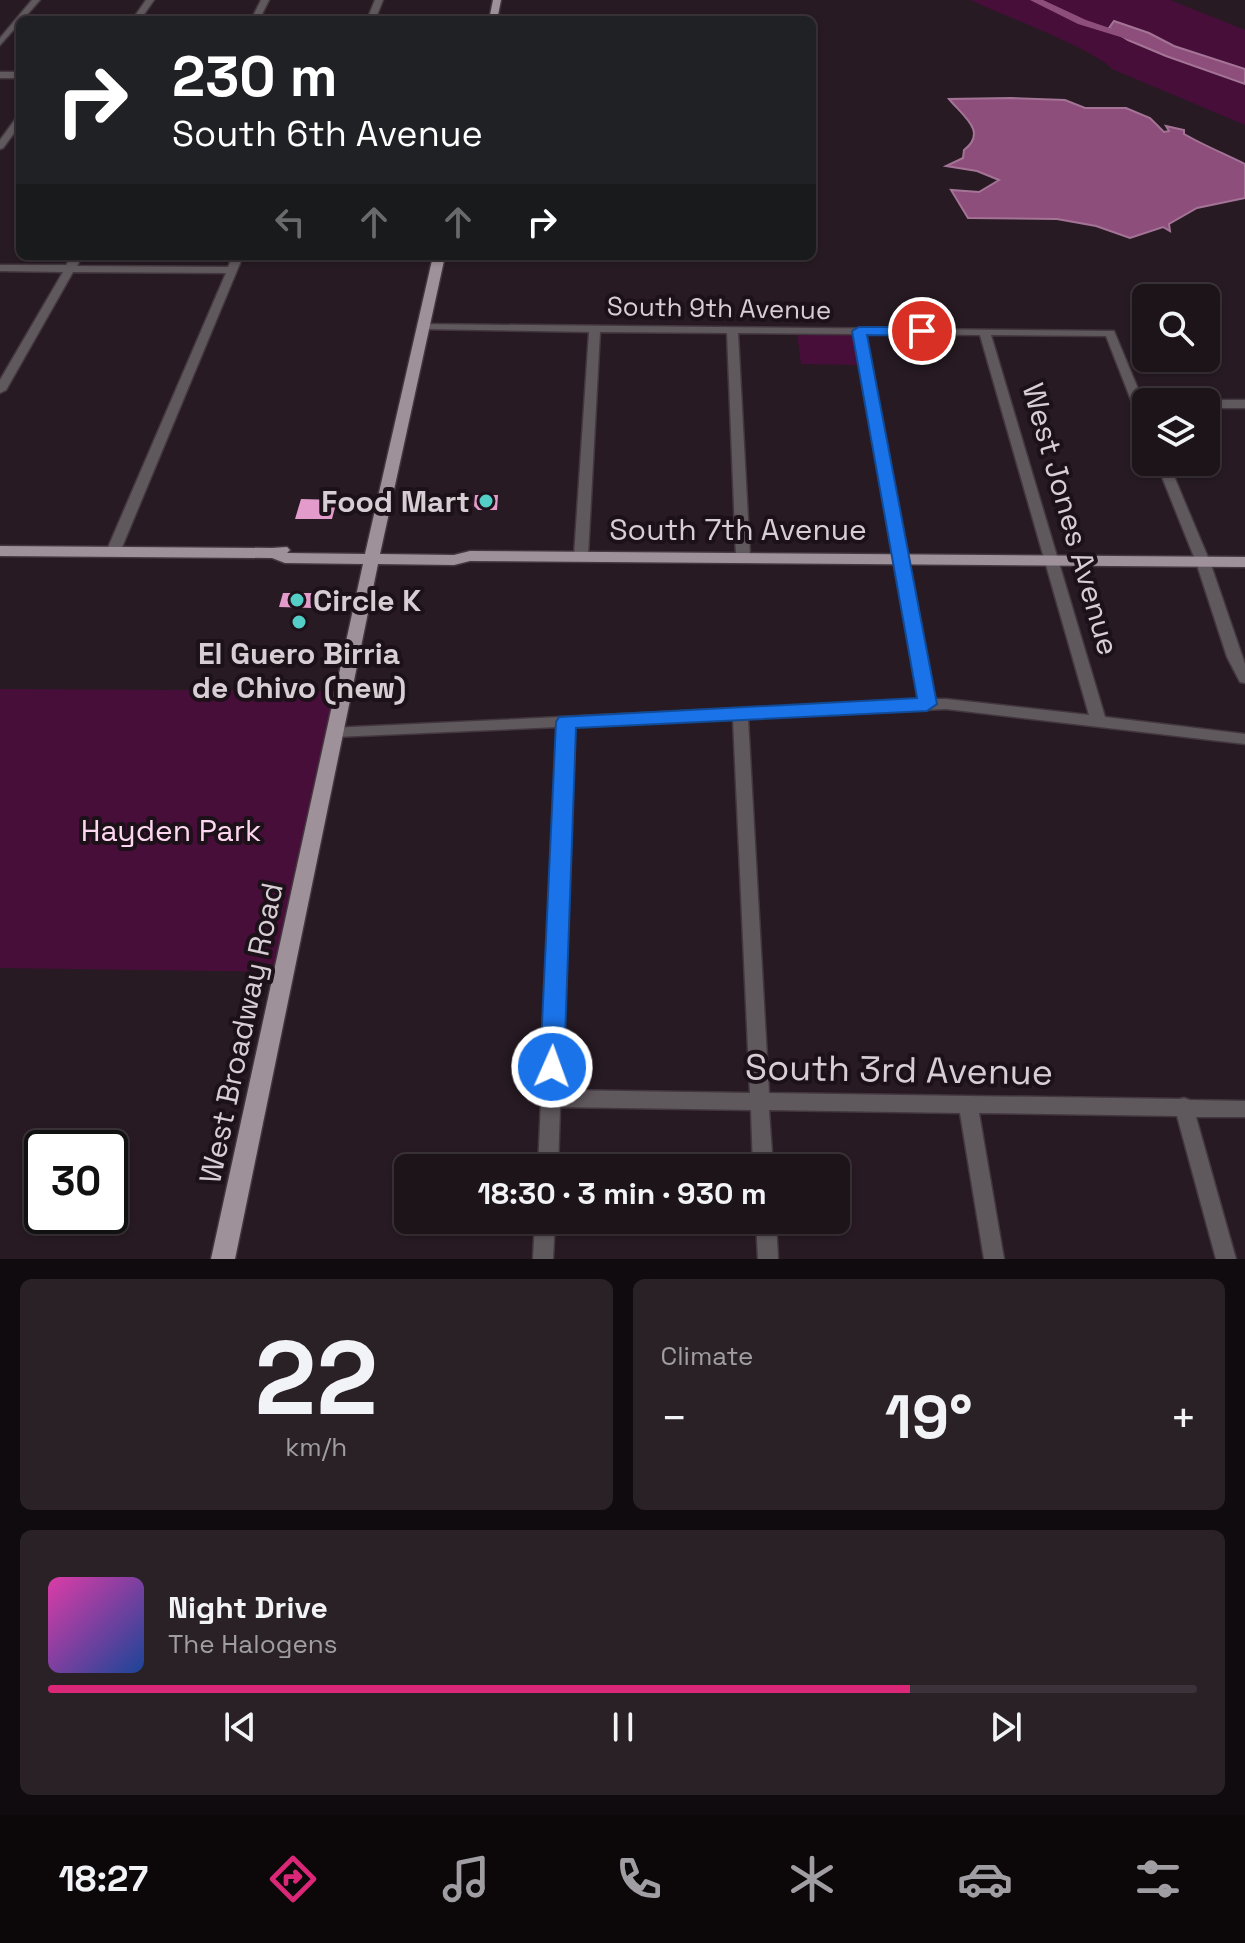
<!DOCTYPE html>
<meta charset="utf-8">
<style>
:root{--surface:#1d141a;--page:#2a2127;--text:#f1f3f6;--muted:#a09ea2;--line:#3b3339;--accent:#db2777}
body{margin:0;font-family:"Space Grotesk",sans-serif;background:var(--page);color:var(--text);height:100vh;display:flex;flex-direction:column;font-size:30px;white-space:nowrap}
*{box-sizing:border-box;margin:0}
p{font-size:26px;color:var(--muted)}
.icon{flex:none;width:44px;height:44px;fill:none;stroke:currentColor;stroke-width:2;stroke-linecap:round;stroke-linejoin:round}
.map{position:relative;height:1259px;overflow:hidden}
.side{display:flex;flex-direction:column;gap:20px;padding:20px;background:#100b0e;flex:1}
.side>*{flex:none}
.guide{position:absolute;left:16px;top:16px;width:800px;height:244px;border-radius:12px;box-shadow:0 2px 6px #0004,0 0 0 2px var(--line);background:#202124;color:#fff;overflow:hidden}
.controls{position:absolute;left:1132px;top:284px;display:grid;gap:16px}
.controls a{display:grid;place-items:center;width:88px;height:88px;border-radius:12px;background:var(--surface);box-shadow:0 2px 6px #0004,0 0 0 2px var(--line);font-size:40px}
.speed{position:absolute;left:24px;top:1130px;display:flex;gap:16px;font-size:40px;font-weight:700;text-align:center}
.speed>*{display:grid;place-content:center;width:104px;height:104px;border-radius:50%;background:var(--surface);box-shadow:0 2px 6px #0004,0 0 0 2px var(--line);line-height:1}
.speed .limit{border:4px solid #111;border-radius:12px;background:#fff;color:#111}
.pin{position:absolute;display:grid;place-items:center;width:68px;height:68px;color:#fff;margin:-34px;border:4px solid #fff;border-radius:50%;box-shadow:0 2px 8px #0007}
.me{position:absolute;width:88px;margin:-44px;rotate:2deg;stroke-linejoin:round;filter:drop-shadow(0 0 6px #0008)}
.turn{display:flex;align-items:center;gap:28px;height:168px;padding:0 24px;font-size:36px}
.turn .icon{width:104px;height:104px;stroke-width:2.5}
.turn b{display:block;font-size:56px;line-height:68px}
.lanes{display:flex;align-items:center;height:76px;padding:0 24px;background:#0003;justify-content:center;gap:40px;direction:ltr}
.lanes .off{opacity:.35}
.big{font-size:60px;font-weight:800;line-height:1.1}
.side .card{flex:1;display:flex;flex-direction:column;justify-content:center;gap:12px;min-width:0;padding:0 28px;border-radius:12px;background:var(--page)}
.side .dial{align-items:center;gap:0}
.dial b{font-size:104px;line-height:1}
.song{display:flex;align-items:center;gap:24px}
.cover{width:96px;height:96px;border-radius:12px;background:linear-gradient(135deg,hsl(320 70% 55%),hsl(220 70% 35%))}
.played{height:8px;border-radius:4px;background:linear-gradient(90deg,var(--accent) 75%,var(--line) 75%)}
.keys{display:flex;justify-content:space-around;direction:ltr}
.heat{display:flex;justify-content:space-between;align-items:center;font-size:44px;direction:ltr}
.side .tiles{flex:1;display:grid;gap:20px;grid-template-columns:1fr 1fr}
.card:last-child{grid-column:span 2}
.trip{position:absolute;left:394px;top:1154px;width:456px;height:80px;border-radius:12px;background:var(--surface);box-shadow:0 2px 6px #0004,0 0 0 2px var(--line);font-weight:800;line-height:80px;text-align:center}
.tabs{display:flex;height:128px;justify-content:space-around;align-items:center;background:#0c080a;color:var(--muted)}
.tabs .icon{width:56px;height:56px}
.tabs .on{color:var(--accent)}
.tabs b{font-size:36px;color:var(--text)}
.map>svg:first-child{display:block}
.green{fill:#480e3a}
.water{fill:#8e4e7b;stroke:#a47496;stroke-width:2}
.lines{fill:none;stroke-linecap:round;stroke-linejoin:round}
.river{fill:#8e4e7b;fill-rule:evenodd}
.building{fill:#e29bca}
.minor-casing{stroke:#43373f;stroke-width:3}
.major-casing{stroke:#43373f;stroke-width:3}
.minor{fill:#5f585c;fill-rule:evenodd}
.major{fill:#9f919a;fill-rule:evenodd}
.route{fill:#1a73e8;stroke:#114b97;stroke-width:2}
.poi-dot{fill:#54cdc6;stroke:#1d1119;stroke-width:3}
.labels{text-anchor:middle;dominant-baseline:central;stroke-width:8;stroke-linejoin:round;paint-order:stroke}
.far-street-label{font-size:26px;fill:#d7ced4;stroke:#1d1119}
.poi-label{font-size:30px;font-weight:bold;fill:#d7ced4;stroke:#1d1119;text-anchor:end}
.street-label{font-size:30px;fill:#d7ced4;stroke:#1d1119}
.park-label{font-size:30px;fill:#fdd6ef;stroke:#1d1119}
.near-street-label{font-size:36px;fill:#d7ced4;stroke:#1d1119}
</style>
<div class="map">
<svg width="1245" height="1259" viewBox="0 0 1245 1259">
<rect width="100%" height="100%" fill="#271a23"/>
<path class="green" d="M 970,0 L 1170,0 L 1245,30 L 1245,125 L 1112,69 C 1096,50 998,13 970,0 Z
M 797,333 L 855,334 L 861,365 L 801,364 Z
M 0,689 L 342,691 L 284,972 L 0,968 Z"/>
<path class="water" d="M 1114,21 L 1149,33 L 1174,46 L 1245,69 L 1245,84 L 1166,56 L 1128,40 L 1109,28 Z
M 1011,98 L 1065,100 L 1085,108 L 1126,108 L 1150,118 L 1164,132 L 1169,131 L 1166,126 L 1184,130 L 1184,134 C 1203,145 1225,154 1245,164 L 1245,198 L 1197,208 L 1169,224 L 1170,231 L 1163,227 L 1130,238 L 1096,226 L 1057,219 L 968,218 L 951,190 L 979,192 L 999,180 L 977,171 L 946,166 L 963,158 L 964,150 C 988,132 963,116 949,99 Z"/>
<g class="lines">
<path class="river" d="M 1030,0 L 1043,0 L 1086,20 L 1145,40 L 1140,43 L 1078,24 Z"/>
</g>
<path class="building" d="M 475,495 L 498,495 L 497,510 L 478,510 L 474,506 Z
M 301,499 L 337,500 L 332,519 L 295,519 Z
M 283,593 L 315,593 L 312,608 L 279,607 Z"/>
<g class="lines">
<defs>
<path id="minor" d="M 32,0 L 40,0 L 0,45 L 0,38 Z
M 146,0 L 154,0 L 140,20 L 132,20 Z
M 261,0 L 269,0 L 259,20 L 251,20 Z
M 375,0 L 383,0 L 375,20 L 367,20 Z
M 0,72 L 20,72 L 20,78 L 0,78 Z
M 20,116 L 20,125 L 3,148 L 0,149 L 0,140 L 17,117 Z
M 72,256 L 82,256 L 77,266 L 228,267 L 233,256 L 243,256 L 120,552 L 113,556 L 106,552 L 226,273 L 73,272 L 6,390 L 0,393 L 0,380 L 63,272 L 0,271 L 0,265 L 66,265 Z
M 423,324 L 1114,331 L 1146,408 L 1146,427 L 1140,423 L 1106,336 L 991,335 L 1105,717 L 1245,734 L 1245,744 L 946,709 L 748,718 L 769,1093 L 1179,1099 L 1184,1098 L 1190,1100 L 1245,1101 L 1245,1117 L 1196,1117 L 1236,1259 L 1216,1259 L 1177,1116 L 979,1113 L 1004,1259 L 984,1259 L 960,1113 L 769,1110 L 773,1168 L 753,1168 L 751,1110 L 560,1107 L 558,1168 L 538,1168 L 558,727 L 335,737 L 330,736 L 327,732 L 330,728 L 919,700 L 854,334 L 738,333 L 750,556 L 743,560 L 736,556 L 727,333 L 600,332 L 588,556 L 581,560 L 574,556 L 589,332 L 419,329 L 419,325 ZM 865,334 L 980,335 L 1089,715 L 946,699 L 934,699 ZM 733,719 L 750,1093 L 560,1090 L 573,726 Z
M 1206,400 L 1245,400 L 1245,408 L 1206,408 L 1206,402 L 1202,402 Z
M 1156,462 L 1168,462 L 1210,562 L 1245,664 L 1245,683 L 1240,682 L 1227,657 L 1196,562 Z
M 535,1220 L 555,1220 L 553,1259 L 533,1259 Z
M 756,1220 L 776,1220 L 778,1259 L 758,1259 Z"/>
<path id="major" d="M 493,0 L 501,0 L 497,20 L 489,20 Z
M 433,256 L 445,256 L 380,554 L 454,555 L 470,551 L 1245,557 L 1245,567 L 470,561 L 454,565 L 378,564 L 235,1259 L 211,1259 L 363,564 L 285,563 L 272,558 L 0,556 L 0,546 L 272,548 L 287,547 L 290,550 L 287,553 L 365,554 Z"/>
</defs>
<use href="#minor" class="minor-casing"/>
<use href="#major" class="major-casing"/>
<use href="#minor" class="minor"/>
<use href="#major" class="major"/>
</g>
<path class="route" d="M 859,327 L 922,327 L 930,331 L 922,336 L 867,335 L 937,704 L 927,711 L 576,728 L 564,1067 L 561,1075 L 552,1078 L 544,1075 L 540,1067 L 556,722 L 559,717 L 917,698 L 852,331 Z"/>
<g class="poi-dot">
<circle cx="486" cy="501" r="8"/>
<circle cx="297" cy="600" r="8"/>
<circle cx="299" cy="622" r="8"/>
</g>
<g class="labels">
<g class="far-street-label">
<text transform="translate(719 308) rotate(1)">South 9th Avenue</text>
</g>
<g class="poi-label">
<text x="470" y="501">Food Mart</text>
<text x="313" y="600" text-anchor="start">Circle K</text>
<text x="299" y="653" text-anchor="middle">El Guero Birria<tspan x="299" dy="34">de Chivo (new)</tspan></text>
</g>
<g class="street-label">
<text transform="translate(1071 519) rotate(74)">West Jones Avenue</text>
<text x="738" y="529">South 7th Avenue</text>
<text transform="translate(241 1033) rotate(-78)">West Broadway Road</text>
</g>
<g class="park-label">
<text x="171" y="830">Hayden Park</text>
</g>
<g class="near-street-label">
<text transform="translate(899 1070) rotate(1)">South 3rd Avenue</text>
</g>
</g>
</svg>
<div class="controls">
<a><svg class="icon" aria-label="search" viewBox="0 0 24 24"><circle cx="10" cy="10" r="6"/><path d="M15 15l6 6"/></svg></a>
<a><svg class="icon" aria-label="layers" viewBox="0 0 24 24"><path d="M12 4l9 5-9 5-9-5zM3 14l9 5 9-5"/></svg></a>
</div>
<div class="speed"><div class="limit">30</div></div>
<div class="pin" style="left:922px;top:331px;background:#d93025"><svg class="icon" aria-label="arrive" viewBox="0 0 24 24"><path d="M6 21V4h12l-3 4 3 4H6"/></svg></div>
<svg class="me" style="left:552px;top:1067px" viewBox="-20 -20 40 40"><circle r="17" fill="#1a73e8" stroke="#fff" stroke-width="3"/><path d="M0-11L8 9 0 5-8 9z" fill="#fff"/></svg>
<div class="trip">18:30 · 3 min · 930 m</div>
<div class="guide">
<div class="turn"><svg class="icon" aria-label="right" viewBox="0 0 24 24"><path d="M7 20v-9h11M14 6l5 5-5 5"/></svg><div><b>230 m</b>South 6th Avenue</div></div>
<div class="lanes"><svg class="icon off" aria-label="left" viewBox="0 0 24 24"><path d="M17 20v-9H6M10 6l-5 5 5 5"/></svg><svg class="icon off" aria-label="ahead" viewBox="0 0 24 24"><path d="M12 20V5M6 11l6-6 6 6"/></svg><svg class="icon off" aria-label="ahead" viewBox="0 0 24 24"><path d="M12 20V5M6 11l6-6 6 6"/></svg><svg class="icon" aria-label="right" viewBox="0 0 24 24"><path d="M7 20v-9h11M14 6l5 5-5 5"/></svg></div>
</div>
</div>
<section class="side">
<div class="tiles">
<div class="card dial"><b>22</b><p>km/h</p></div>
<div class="card"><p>Climate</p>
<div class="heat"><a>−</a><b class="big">19°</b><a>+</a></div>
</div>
<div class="card">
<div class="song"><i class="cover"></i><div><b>Night Drive</b><p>The Halogens</p></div></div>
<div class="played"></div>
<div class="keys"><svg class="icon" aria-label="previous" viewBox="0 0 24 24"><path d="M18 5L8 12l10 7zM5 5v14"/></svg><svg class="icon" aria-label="pause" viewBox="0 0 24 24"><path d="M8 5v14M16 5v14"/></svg><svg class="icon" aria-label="next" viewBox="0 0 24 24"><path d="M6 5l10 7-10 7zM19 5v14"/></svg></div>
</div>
</div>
</section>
<nav class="tabs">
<b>18:27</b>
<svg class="icon on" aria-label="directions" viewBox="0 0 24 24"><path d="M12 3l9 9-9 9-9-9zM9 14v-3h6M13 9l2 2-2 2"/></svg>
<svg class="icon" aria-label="music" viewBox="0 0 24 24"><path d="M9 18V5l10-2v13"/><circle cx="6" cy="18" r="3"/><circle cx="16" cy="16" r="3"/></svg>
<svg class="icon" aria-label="phone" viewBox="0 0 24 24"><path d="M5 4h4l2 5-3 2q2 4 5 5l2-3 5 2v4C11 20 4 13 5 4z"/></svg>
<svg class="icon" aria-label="climate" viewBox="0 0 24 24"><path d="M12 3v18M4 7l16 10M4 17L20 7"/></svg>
<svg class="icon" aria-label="car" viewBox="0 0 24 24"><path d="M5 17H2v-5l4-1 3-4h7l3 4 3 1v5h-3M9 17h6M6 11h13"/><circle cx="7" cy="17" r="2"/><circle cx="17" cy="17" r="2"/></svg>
<svg class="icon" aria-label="filters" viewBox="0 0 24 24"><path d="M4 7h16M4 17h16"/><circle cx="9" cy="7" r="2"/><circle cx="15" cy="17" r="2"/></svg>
</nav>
